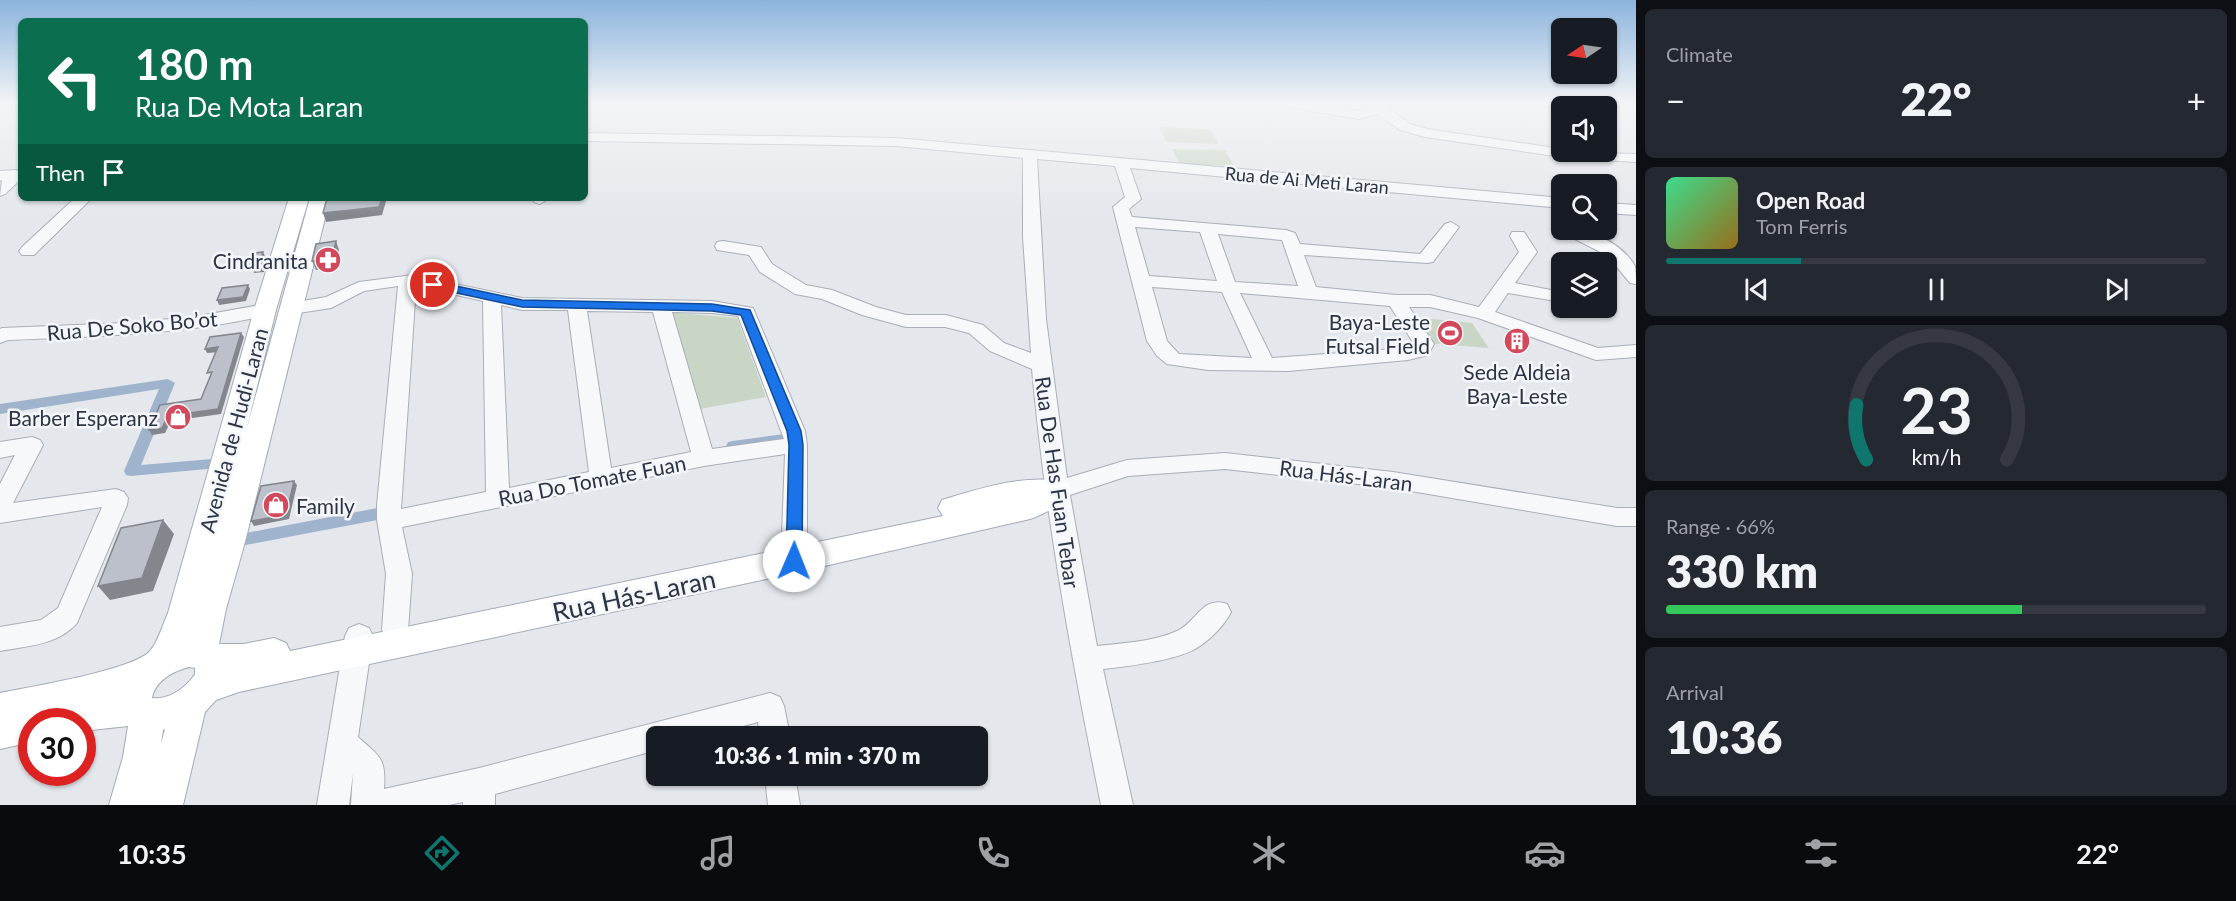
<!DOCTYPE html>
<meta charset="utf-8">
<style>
:root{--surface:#171b24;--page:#242831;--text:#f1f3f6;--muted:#9ea1a6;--line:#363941;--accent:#0f766e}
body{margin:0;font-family:Lato,sans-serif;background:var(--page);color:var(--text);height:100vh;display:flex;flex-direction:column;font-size:22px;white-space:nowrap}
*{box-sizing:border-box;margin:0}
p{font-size:20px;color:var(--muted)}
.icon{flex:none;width:33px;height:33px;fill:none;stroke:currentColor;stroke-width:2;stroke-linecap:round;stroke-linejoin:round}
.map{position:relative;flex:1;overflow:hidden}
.details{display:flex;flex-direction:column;gap:9px;padding:9px;background:#0d0f14;width:600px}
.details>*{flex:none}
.hud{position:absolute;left:18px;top:18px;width:570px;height:183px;border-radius:9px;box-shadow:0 2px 4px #0004;background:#0b6e4f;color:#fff;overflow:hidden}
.needle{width:39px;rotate:257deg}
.buttons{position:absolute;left:1551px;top:18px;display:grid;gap:12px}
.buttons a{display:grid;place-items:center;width:66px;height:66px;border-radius:9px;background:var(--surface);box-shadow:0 2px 4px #0004;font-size:30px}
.speed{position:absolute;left:18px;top:708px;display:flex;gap:12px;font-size:30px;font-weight:700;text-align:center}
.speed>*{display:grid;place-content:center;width:78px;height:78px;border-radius:50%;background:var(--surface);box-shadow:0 2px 4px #0004;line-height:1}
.speed .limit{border:9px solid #d22;background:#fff;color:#111}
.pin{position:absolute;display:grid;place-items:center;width:51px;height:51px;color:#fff;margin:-26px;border:3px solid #fff;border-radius:50%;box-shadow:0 2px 6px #0007}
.me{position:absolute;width:66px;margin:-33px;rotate:1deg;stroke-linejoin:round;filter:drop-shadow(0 0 4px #0008)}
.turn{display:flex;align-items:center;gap:21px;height:126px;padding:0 18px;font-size:27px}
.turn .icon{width:78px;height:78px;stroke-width:2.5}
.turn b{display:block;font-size:42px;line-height:51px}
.then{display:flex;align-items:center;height:57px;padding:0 18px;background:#0003;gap:12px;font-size:22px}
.big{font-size:45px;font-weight:800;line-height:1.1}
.details .tile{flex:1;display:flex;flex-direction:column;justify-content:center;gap:9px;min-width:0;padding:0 21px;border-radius:9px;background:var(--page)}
.details .dial{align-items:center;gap:0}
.dial svg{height:156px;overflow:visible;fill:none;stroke:var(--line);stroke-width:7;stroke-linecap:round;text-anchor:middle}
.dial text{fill:var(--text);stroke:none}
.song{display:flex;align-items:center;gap:18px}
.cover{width:72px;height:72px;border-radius:9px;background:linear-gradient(135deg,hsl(150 70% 55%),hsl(40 70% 35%))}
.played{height:6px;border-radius:3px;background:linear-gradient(90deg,var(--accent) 25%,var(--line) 25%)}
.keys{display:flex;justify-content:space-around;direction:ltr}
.heat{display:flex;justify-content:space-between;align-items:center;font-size:33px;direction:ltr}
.charge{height:9px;border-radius:4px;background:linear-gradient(90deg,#34c759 66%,var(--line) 0)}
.trip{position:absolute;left:646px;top:726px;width:342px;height:60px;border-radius:9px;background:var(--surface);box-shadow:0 2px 4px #0004;font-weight:800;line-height:60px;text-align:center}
.tabs{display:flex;height:96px;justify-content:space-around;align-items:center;background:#090b0e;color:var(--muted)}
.tabs .icon{width:42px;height:42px}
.tabs .selected{color:var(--accent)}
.tabs b{font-size:27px;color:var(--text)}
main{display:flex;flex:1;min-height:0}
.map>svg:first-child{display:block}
.green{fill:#c9d6c5}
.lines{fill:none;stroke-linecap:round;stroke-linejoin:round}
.canal{fill:#9fb4cc;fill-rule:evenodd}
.minor-casing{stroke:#a9aeb7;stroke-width:2}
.major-casing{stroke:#a3abb8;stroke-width:2}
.minor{fill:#f7f8fa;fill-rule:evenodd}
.major{fill:#fff;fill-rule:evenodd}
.shaded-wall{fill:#83868d}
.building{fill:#bbc0ca;stroke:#83868d;stroke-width:1.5}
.route{fill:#1a73e8;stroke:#114b97;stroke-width:1.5}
.labels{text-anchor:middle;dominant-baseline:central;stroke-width:5;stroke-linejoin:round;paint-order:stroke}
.far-street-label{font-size:18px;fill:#2b3445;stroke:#f4f6f9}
.poi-label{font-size:21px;fill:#2b3445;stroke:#f4f6f9;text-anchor:end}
.street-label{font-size:21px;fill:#2b3445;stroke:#f4f6f9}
.near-street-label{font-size:26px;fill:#2b3445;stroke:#f4f6f9}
</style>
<main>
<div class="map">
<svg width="1636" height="805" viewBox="0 0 1636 805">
<rect width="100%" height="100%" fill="#e4e7ec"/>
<path class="green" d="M 1159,127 L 1210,129 L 1219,144 L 1166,142 Z
M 1172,149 L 1225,150 L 1234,166 L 1180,164 Z
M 667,312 L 737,318 L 766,397 L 695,410 Z
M 1412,317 L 1472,323 L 1489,348 L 1427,343 Z"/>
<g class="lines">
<path class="canal" d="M 168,379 L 175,383 L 141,465 L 224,458 L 229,459 L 231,463 L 229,467 L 131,476 L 126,475 L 124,471 L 159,389 L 0,414 L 0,404 Z
M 799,432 L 804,434 L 806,437 L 804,440 L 733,451 L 728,450 L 726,446 L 728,442 L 733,441 Z
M 393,505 L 398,507 L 401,511 L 398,515 L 393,517 L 230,548 L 224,546 L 222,542 L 224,538 L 230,536 Z"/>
<defs>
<path id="minor" d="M 1281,103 L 1320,103 L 1358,111 L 1366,107 L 1366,103 L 1380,103 L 1379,106 L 1386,107 L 1410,124 L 1427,129 L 1562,149 L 1562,152 L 1636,154 L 1636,162 L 1568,158 L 1425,137 L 1400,130 L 1377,114 L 1359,119 L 1288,107 Z
M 585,133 L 896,138 L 1562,198 L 1562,208 L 1130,168 L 1141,199 L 1129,209 L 1132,217 L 1286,230 L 1295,233 L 1300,244 L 1420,254 L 1445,224 L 1451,222 L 1459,227 L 1433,262 L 1427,263 L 1304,255 L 1316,287 L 1396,295 L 1430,295 L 1479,307 L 1519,252 L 1510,236 L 1512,232 L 1524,232 L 1537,252 L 1515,283 L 1556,291 L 1559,295 L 1556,299 L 1550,300 L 1508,293 L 1495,312 L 1598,348 L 1636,345 L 1636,357 L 1596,360 L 1478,318 L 1430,307 L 1409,307 L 1434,344 L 1428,355 L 1408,360 L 1288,371 L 1208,370 L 1167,364 L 1157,356 L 1147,341 L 1113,207 L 1125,197 L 1115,166 L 1037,159 L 1046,319 L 1067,478 L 1127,460 L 1225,453 L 1393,472 L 1617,508 L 1636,508 L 1636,526 L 1617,526 L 1393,488 L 1225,469 L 1128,476 L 1070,495 L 1097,646 C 1123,643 1153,642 1177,631 C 1196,623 1202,595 1227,604 L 1231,612 C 1225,625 1208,642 1195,649 C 1177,660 1125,667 1103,669 L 1133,805 L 1101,805 C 1072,660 1045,516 1032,369 L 990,351 L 969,333 L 945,327 L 906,327 L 862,315 L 822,299 L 795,294 L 760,272 L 749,255 L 717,250 L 715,246 L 717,242 L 723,241 L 761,247 L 772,264 L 806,285 L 832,290 L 876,307 L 906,315 L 946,315 L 983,325 L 1004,343 L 1031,353 L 1023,237 L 1023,158 L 896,146 L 585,141 ZM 1135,227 L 1200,232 L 1217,281 L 1149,276 ZM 1218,234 L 1282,240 L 1298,286 L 1235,282 ZM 1152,287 L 1222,292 L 1252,358 L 1179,354 L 1167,341 ZM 1240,293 L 1390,306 L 1414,344 L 1408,348 L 1272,358 Z
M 16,170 L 21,172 L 21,179 L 5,194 L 0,196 L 2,180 L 0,181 L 0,171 Z
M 75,198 L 92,198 L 34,255 L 22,255 L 19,251 L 22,247 Z
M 532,198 L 548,198 L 548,199 L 540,204 L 534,202 Z
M 1606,203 L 1636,205 L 1636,215 L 1606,213 Z
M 1563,230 C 1588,227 1622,243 1635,266 C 1636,271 1636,279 1636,284 L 1630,283 L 1608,256 L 1565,234 Z
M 413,275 L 522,298 L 712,301 L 753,308 L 805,431 L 807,445 L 807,561 L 803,568 L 794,571 L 785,568 L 781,561 L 785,454 L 704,466 L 402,527 L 412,574 L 408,630 L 404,638 L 395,641 L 386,638 L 382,630 L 386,574 L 377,520 L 377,505 L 398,286 L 364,291 L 331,308 L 292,314 L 285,312 L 283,308 L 285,304 L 326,297 L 359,282 ZM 416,286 L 483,301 L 486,492 L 401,509 ZM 501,305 L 522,310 L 568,310 L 589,472 L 509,488 ZM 587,311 L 653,312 L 691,452 L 611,468 ZM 672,312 L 712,313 L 738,316 L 784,439 L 712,449 Z
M 265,304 L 272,306 L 274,310 L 272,314 C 185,335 96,336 8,340 L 0,343 L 0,329 L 2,328 L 125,323 L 193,317 Z
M 32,437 L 40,440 L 43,445 L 13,503 L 116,489 L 124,492 L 128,498 L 127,505 L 77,623 C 58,645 27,646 0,651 L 0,627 L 41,620 L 58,608 L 102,507 L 0,523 L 0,484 L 15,455 L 0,458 L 0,442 Z
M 359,624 L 369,628 L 373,636 L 358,737 C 380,757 386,757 384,789 L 479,768 L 770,693 L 780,697 L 784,706 L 790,736 L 760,736 L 758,722 L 706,736 L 657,736 L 657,750 L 495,794 L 495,805 L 463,805 L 463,802 L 449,805 L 351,805 L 353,773 L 349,805 L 317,805 L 345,636 L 349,628 Z
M 765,776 L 795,776 L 800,805 L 768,805 Z"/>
<path id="major" d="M 289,198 L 309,198 L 276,310 L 246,431 L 310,198 L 330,198 L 245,542 L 226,609 L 219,644 L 244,644 L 274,638 L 286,643 L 290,651 L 943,516 L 938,508 L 942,500 C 977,489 1032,472 1067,483 L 1071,490 C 1063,504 1045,514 1030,519 L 794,573 L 239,692 L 216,700 L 205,712 L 183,805 L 109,805 L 123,757 L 128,726 L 82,731 L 82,722 L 32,722 L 32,742 L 0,749 L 0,693 C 29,687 134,670 150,651 C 158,642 163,624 168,613 L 254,310 ZM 189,667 L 195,668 L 195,674 C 186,688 169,700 152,698 C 155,681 173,671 189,667 ZM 165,729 L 161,744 L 163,730 Z"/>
</defs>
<use href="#minor" class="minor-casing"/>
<use href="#major" class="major-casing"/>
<use href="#minor" class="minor"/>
<use href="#major" class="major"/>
</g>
<path class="shaded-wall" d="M 382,198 L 387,198 L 382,215 L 326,222 L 323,213 Z
M 336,241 L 339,250 L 336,267 L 316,270 L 312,261 Z
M 263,252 L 267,261 L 264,272 L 254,273 L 250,264 Z
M 248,285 L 250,289 L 246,301 L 219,305 L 217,300 Z
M 241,333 L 244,337 L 221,414 L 171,421 L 165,433 L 152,435 L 149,430 L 168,416 L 218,409 Z
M 218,347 L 220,352 L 207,353 L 205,349 Z
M 294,481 L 297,485 L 289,519 L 254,526 L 251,521 Z
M 163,520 L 174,534 L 153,591 L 110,600 L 98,586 Z"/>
<path class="building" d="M 327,198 L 382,198 L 379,207 L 323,213 Z
M 336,241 L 332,258 L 312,261 L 316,244 Z
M 263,252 L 259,263 L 250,264 L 255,253 Z
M 248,285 L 243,297 L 217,300 L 222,288 Z
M 241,333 L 218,409 L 168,416 L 162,428 L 149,430 L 160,405 L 201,399 L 212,372 L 207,373 L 218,347 L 205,349 L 210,337 Z
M 294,481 L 286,515 L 251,521 L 261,486 Z
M 163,520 L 142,578 L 98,586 L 121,528 Z"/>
<linearGradient id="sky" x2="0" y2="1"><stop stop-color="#8bb4dd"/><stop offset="0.48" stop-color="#f3f4f6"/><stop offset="1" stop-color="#f3f4f6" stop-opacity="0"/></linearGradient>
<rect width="1636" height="216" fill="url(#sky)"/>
<path class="route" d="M 433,281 L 522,300 L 712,304 L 750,310 L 801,431 L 803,445 L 802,561 L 800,565 L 794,567 L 788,565 L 786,561 L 789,445 L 787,431 L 741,315 L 712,311 L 522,307 L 429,287 L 427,285 Z"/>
<defs>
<symbol id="pharmacy-disc" viewBox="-11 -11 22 22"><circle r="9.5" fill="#d1495b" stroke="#f4f6f9"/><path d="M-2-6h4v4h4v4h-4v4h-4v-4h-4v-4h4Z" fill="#fff"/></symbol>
<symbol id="stadium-disc" viewBox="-11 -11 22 22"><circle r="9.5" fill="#d1495b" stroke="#f4f6f9"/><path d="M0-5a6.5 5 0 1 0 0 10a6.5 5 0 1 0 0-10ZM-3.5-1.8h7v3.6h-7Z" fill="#fff"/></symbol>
<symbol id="building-disc" viewBox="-11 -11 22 22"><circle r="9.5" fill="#d1495b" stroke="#f4f6f9"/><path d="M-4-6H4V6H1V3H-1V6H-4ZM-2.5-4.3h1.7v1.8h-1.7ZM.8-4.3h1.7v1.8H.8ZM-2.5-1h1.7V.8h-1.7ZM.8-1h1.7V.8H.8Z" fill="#fff"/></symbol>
<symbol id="shop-disc" viewBox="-11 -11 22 22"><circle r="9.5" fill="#d1495b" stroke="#f4f6f9"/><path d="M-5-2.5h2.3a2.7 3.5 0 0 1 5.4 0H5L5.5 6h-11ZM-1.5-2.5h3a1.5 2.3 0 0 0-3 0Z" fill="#fff"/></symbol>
</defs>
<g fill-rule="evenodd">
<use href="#pharmacy-disc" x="313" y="245" width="30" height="30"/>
<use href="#stadium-disc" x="1435" y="318" width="30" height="30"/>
<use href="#building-disc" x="1502" y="326" width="30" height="30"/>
<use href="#shop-disc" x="163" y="402" width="30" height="30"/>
<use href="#shop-disc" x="261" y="490" width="30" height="30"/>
</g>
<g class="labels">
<g class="far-street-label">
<text transform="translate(1307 180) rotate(5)">Rua de Ai Meti Laran</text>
</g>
<g class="poi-label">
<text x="308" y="260">Cindranita</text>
<text x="1430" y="321">Baya-Leste<tspan x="1430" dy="24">Futsal Field</tspan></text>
<text x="1517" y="371" text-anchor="middle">Sede Aldeia<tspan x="1517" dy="24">Baya-Leste</tspan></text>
<text x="158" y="417">Barber Esperanz</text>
<text x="296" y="505" text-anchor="start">Family</text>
</g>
<g class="street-label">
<text transform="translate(132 325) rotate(-5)">Rua De Soko Bo’ot</text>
<text transform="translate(233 430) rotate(-75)">Avenida de Hudi-Laran</text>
<text transform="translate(1346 475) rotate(7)">Rua Hás-Laran</text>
<text transform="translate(592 480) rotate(-11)">Rua Do Tomate Fuan</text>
<text transform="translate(1058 482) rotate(82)">Rua De Has Fuan Tebar</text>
</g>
<g class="near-street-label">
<text transform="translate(634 595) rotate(-12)">Rua Hás-Laran</text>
</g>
</g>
</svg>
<div class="buttons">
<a><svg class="needle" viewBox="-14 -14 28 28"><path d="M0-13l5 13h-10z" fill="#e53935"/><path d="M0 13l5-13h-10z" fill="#9ea1a6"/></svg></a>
<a><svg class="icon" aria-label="sound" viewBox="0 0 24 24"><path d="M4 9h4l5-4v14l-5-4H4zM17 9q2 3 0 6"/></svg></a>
<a><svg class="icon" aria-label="search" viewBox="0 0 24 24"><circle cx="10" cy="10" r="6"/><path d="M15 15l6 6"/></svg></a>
<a><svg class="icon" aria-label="layers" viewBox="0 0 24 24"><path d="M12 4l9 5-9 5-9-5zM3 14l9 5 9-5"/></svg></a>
</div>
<div class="speed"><div class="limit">30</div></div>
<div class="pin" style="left:433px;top:285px;background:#d93025"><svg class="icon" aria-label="arrive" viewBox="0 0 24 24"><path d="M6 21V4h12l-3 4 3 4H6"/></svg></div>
<svg class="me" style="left:794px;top:561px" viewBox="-20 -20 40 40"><circle r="19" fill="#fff"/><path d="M0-13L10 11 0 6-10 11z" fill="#1a73e8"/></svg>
<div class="trip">10:36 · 1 min · 370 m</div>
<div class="hud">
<div class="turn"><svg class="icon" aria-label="left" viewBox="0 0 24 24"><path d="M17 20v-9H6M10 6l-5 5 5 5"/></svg><div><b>180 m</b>Rua De Mota Laran</div></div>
<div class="then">Then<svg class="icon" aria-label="arrive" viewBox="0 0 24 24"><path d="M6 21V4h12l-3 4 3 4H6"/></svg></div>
</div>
</div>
<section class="details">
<div class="tile"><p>Climate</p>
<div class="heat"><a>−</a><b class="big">22°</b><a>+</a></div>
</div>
<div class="tile">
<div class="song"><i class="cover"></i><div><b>Open Road</b><p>Tom Ferris</p></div></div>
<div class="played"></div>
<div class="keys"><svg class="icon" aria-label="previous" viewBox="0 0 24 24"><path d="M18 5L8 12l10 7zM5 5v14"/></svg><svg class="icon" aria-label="pause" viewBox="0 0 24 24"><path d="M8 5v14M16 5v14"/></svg><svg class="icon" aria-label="next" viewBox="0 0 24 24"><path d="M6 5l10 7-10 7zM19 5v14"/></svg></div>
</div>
<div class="tile dial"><svg viewBox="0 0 100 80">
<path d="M14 69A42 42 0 1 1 86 69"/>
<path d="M14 69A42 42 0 0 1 9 41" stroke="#0f766e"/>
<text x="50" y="56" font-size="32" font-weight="700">23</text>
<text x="50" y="72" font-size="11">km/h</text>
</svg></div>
<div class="tile"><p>Range · 66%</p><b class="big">330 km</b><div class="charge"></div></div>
<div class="tile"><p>Arrival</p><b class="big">10:36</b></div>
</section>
</main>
<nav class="tabs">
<b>10:35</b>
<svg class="icon selected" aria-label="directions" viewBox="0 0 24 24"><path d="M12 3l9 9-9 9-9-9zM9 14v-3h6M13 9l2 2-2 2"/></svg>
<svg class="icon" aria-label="music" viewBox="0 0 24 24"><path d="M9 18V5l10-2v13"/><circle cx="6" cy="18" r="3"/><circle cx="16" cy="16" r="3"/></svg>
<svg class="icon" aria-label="phone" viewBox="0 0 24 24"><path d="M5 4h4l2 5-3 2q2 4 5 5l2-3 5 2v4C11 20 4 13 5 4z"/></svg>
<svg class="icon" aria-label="climate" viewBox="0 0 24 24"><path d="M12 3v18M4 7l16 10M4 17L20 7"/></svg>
<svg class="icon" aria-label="car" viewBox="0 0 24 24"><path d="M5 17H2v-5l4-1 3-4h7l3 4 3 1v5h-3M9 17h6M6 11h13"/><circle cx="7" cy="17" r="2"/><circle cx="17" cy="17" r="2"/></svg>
<svg class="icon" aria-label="filters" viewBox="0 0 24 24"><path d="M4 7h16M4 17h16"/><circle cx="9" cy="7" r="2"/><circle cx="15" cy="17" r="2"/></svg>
<b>22°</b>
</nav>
